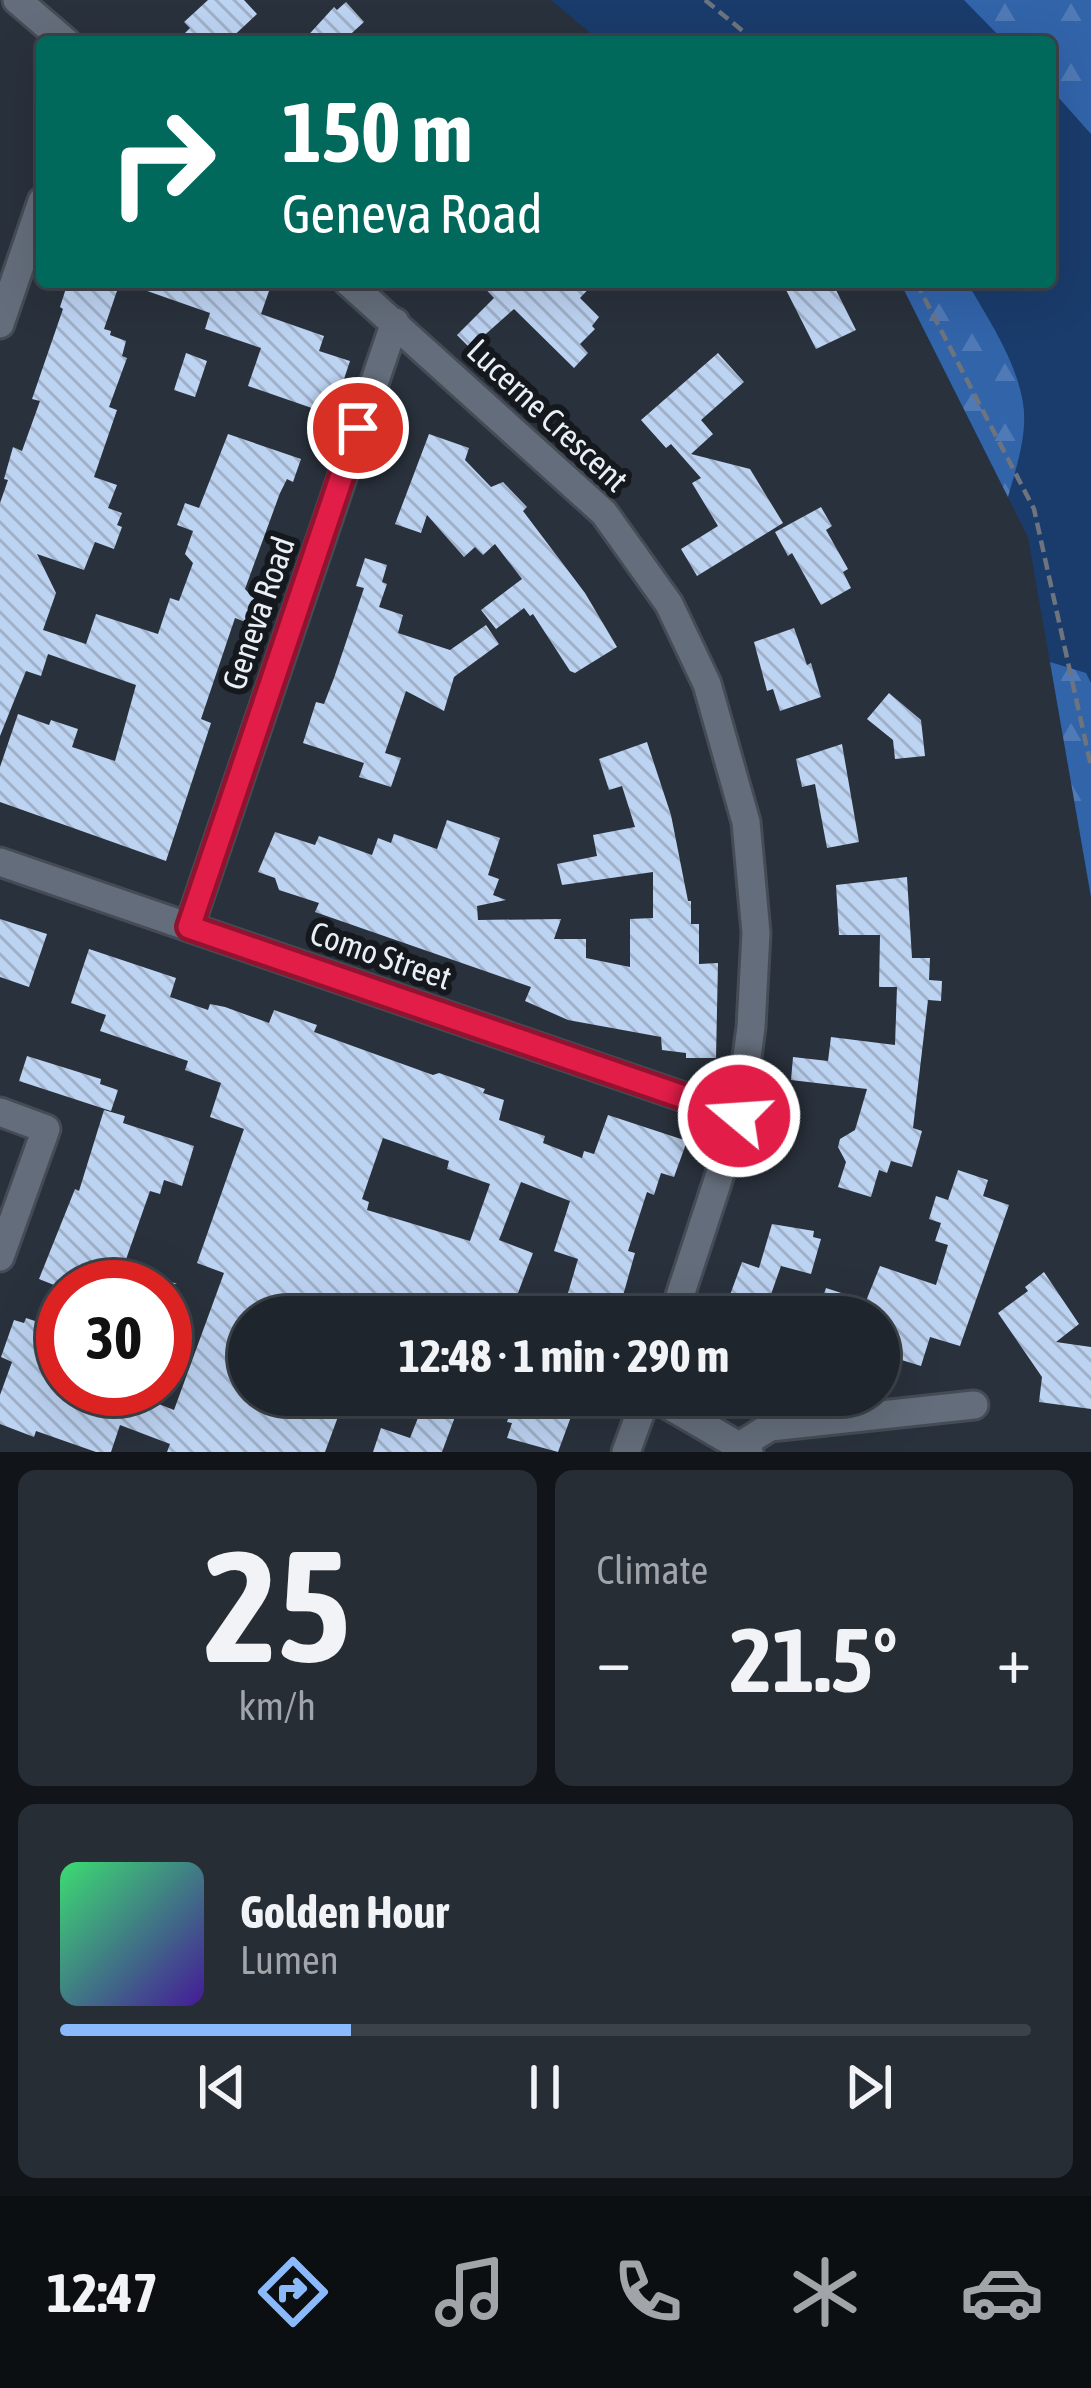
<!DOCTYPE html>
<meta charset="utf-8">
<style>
:root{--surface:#1f252d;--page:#272d35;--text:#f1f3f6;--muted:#a1a5aa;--line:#3c4249;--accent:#8bbafc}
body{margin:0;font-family:"Asap Condensed",sans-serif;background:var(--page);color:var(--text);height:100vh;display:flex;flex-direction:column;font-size:45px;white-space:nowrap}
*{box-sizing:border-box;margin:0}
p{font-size:39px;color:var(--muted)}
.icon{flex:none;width:66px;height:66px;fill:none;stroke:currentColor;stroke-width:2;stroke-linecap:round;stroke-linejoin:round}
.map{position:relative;height:1452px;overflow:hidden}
.panel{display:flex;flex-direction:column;gap:18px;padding:18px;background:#111419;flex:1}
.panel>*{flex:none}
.hud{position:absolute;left:36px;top:36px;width:1020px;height:252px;border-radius:12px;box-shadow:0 12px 48px #0002,0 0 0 3px var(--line);background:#00695c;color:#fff;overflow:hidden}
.speed{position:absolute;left:36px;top:1260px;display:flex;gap:24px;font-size:60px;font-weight:700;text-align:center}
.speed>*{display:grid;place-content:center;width:156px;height:156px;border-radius:50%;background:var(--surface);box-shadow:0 12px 48px #0002,0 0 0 3px var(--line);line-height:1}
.speed .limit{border:18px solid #d22;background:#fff;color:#111}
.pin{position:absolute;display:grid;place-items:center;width:102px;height:102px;color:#fff;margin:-51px;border:6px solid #fff;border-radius:50%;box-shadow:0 3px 12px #0007}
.me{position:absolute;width:132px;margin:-66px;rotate:288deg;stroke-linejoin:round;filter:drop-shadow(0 0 9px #0008)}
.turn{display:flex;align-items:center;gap:42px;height:252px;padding:0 48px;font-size:54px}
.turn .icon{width:156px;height:156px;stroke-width:2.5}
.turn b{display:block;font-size:84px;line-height:102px}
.big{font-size:90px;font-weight:700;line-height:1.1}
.panel .card{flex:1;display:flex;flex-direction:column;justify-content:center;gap:18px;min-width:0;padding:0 42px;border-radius:18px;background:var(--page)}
.panel .dial{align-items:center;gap:0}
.dial b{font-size:156px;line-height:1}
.song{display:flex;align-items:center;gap:36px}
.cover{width:144px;height:144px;border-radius:18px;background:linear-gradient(135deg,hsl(140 70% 55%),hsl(260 70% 35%))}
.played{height:12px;border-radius:6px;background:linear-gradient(90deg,var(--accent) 30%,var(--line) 30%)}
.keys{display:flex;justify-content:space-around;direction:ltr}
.heat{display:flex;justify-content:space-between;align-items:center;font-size:66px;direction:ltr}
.panel .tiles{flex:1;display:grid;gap:18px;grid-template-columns:1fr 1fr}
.card:last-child{grid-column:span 2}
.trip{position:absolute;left:228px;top:1296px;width:672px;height:120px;border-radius:60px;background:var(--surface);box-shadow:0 12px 48px #0002,0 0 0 3px var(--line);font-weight:700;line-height:120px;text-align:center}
.tab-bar{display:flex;height:192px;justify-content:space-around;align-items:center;background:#0c0f12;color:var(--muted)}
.tab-bar .icon{width:84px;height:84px}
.tab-bar .active{color:var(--accent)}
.tab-bar b{font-size:54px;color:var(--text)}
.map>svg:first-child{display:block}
.green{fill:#1a3c6c}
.forest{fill:url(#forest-firs)}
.building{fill:url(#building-back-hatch);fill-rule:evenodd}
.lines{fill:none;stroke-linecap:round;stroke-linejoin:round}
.minor-casing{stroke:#454c56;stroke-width:33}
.path{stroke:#6d747e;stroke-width:4.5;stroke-dasharray:12 6;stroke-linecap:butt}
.minor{stroke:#646d7b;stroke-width:27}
.route-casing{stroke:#92132f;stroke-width:30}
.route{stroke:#e11d48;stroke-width:21}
.labels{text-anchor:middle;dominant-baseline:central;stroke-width:12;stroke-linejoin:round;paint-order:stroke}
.street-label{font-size:33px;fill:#e9eff6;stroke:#15191e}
</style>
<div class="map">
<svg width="1091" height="1452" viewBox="0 0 1091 1452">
<defs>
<pattern id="forest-firs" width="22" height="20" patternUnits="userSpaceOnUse" patternTransform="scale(3)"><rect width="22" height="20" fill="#3264aa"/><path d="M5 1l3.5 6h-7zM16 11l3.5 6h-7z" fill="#507ab6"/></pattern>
<pattern id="building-back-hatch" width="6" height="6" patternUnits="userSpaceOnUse" patternTransform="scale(3)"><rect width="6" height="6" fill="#bdd3f2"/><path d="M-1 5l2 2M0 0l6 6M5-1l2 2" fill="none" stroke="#9fb0c8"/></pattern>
</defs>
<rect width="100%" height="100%" fill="#29313c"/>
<path class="green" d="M 551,0 L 1091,0 L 1091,897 L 1028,537 L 900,282 L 1050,282 L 1050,42 L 601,42 Z"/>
<path class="forest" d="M 964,0 L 1091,0 L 1091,134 L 1050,88 L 1050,42 L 1005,42 Z
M 900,282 L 967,282 C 988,319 1016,360 1023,403 C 1028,434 1016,468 1008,497 Z
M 1050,662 L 1086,673 L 1091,683 L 1091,897 Z"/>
<path class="building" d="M 208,0 L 244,0 L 257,14 L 227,42 L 176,42 L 190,28 L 184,22 Z
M 346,2 L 364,22 L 342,42 L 302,42 L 334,7 L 337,10 Z
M 68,282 L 120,282 L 104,329 L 111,331 L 110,335 L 126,341 L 122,356 L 127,358 L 109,407 L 117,410 L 94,477 L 117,485 L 108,508 L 122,513 L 117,525 L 122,527 L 114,549 L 95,542 L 84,570 L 37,554 L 56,593 L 43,630 L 86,644 L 96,614 L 158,634 L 170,598 L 179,601 L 193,563 L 185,554 L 193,531 L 177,525 L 185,503 L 199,508 L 228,434 L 301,459 L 293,482 L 287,479 L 280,493 L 245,589 L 260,605 L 248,623 L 235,618 L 201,719 L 211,723 L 166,861 L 0,802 L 0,767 L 18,714 L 49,725 L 51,720 L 78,729 L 72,747 L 115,761 L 136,685 L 48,654 L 41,676 L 26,671 L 0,736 L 0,503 L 8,480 L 4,479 L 13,447 L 22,451 L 40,401 L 32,399 L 63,309 L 60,307 Z
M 131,282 L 241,282 L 269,291 L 261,314 L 324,336 L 319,351 L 350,361 L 332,415 L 248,386 L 261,348 L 205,329 L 210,313 L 130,285 Z
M 479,282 L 595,282 L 580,298 L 599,317 L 592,326 L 595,329 L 580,344 L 588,353 L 574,368 L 514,309 L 470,348 L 457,335 L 494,298 Z
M 782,282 L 832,282 L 856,330 L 816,349 Z
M 186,353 L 207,361 L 195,397 L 174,390 Z
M 718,353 L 744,382 L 701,420 L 713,434 L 691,454 L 750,469 L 783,523 L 697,576 L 681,549 L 718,526 L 692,483 L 701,478 L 671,444 L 666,448 L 641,420 Z
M 429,434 L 469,448 L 465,460 L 491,487 L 503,482 L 527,507 L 523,511 L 585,593 L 617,647 L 575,673 L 570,671 L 533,614 L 530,616 L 524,608 L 496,629 L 481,610 L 522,579 L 495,544 L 483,555 L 475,547 L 464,557 L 427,515 L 421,533 L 395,524 Z
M 821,507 L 832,526 L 826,530 L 848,569 L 843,572 L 851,588 L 821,605 L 792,553 L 788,556 L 775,532 Z
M 365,558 L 387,565 L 382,582 L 387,584 L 379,607 L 403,615 L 398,633 L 450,650 L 486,625 L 499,644 L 454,677 L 444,711 L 406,691 L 385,753 L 401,758 L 391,787 L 359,777 L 364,763 L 303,743 L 316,702 L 324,704 L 334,678 L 364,588 L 356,586 Z
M 794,628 L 807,665 L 811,663 L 821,697 L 780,711 L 773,689 L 767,691 L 754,642 Z
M 889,693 L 921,720 L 925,756 L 895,759 L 893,740 L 867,719 Z
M 647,742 L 671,815 L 688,901 L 691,901 L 691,924 L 699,924 L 699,964 L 718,963 L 716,1058 L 686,1058 L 686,1053 L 662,1050 L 661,1037 L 568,1020 L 525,1001 L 531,987 L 315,912 L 319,903 L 279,890 L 275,878 L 258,872 L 275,832 L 315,845 L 319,836 L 372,855 L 378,838 L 391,843 L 394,834 L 437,849 L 447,820 L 500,838 L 488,875 L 499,879 L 493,895 L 506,900 L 477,906 L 478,920 L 561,919 L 554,939 L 586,939 L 586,958 L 630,967 L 630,919 L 653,918 L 653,872 L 562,885 L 557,864 L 597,856 L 593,835 L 635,827 L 622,786 L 609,790 L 599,759 Z
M 842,744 L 859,842 L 827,848 L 815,784 L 802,787 L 796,759 Z
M 907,877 L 912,958 L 930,958 L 929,980 L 942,981 L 941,1001 L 928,1000 L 913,1128 L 922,1131 L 912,1167 L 891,1161 L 887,1173 L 879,1170 L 871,1197 L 838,1187 L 846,1162 L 838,1147 L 840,1139 L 855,1130 L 867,1089 L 791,1080 L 793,1057 L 828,1061 L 831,1037 L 895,1045 L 897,987 L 879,987 L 880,935 L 839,935 L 836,885 Z
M 0,919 L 47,934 L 29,987 L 0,977 Z
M 89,949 L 176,978 L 170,997 L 208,1010 L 210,1004 L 225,1007 L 269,1023 L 274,1010 L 317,1025 L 314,1032 L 433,1075 L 439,1073 L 485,1089 L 483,1093 L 504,1100 L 499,1120 L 545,1136 L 543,1143 L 582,1158 L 584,1151 L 594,1154 L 608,1115 L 687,1141 L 674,1177 L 661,1173 L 654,1195 L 647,1192 L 628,1251 L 635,1253 L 617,1317 L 561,1317 L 578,1259 L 554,1251 L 570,1201 L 521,1182 L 499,1240 L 533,1253 L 509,1317 L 249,1317 L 249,1395 L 346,1395 L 325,1452 L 167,1452 L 170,1444 L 120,1425 L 111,1452 L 96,1452 L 36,1431 L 34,1437 L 0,1424 L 0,1395 L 12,1362 L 1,1357 L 14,1320 L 24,1323 L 26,1318 L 41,1323 L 54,1285 L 39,1279 L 75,1189 L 79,1191 L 104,1110 L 125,1116 L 123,1123 L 194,1146 L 182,1186 L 164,1180 L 160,1194 L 150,1191 L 124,1265 L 177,1284 L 63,1287 L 63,1389 L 120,1389 L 140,1415 L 146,1399 L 174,1410 L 224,1273 L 197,1263 L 244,1129 L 210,1117 L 221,1083 L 185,1070 L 188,1061 L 100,1031 L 106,1015 L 71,1003 ZM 383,1138 L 449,1161 L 447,1169 L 490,1184 L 470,1241 L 367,1210 L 369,1202 L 362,1199 Z
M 27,1056 L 101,1079 L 100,1084 L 118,1090 L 111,1111 L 19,1081 Z
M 958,1170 L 988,1180 L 983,1196 L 1009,1205 L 960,1346 L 930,1337 L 921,1366 L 879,1353 L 879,1317 L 816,1317 L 826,1288 L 866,1301 L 880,1266 L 936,1285 L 948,1245 L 935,1241 L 941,1223 L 929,1219 L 936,1196 L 948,1200 Z
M 772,1224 L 814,1231 L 813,1237 L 821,1239 L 811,1274 L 781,1266 L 763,1317 L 722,1317 L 742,1262 L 759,1268 Z
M 1044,1272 L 1079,1324 L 1056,1342 L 1091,1347 L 1091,1409 L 1039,1402 L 1042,1377 L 998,1313 L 1028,1291 L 1025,1287 Z
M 427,1395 L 463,1395 L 442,1452 L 373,1452 L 381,1428 L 410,1438 Z
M 516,1395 L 579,1395 L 558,1452 L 507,1438 L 512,1423 L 507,1422 Z"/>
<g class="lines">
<defs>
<path id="minor" d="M 17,0 L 66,42
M 348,282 L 604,513 L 669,604 L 707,684 L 746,822 L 756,933 L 751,1027 L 739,1116 L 673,1317
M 0,324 L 42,201
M 0,862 L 739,1116
M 189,927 L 395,322
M 0,1112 L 46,1129 L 0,1257
M 651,1395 L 749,1452
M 741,1445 L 770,1427 L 974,1405
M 626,1452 L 647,1395"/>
</defs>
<use href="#minor" class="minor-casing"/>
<path class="path" d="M 705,0 L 744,32 L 749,42
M 916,282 L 1034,509 L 1091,766"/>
<use href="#minor" class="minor"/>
</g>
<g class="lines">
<defs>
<path id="route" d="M 358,428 L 189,927 L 739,1116"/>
</defs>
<use href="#route" class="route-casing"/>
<use href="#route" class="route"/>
</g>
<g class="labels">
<g class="street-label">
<text transform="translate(548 415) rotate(43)">Lucerne Crescent</text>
<text transform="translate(258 613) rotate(-71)">Geneva Road</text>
<text transform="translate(381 955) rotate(19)">Como Street</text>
</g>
</g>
</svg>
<div class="speed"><div class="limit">30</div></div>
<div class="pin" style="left:358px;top:428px;background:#d93025"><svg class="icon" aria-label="arrive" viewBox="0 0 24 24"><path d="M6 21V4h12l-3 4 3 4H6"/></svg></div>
<svg class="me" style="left:739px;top:1116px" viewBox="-20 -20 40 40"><circle r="17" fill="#e11d48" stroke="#fff" stroke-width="3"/><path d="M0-11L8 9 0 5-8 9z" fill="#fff"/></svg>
<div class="trip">12:48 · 1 min · 290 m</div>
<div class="hud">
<div class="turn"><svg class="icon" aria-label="right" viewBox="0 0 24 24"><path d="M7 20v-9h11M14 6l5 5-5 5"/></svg><div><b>150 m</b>Geneva Road</div></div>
</div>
</div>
<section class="panel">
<div class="tiles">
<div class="card dial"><b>25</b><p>km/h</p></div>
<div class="card"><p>Climate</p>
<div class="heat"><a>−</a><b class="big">21.5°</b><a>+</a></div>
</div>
<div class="card">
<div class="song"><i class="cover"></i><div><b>Golden Hour</b><p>Lumen</p></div></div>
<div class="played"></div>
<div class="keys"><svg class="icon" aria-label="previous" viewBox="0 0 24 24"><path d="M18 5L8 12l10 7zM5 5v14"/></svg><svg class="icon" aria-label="pause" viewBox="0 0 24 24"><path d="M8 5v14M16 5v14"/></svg><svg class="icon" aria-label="next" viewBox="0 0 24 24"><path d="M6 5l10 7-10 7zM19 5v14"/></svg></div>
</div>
</div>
</section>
<nav class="tab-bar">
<b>12:47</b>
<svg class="icon active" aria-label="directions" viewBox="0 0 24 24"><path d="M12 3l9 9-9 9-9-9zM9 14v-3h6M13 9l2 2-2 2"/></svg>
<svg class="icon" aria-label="music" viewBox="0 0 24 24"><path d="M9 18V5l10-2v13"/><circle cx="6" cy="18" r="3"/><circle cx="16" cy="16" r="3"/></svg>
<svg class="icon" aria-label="phone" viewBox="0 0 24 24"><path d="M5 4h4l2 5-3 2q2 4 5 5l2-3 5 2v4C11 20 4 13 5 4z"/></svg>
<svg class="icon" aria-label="climate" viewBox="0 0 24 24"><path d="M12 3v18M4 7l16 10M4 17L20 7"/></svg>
<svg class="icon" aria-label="car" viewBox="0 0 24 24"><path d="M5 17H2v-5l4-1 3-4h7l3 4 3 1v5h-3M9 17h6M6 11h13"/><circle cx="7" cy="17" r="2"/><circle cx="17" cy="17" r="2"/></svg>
</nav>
